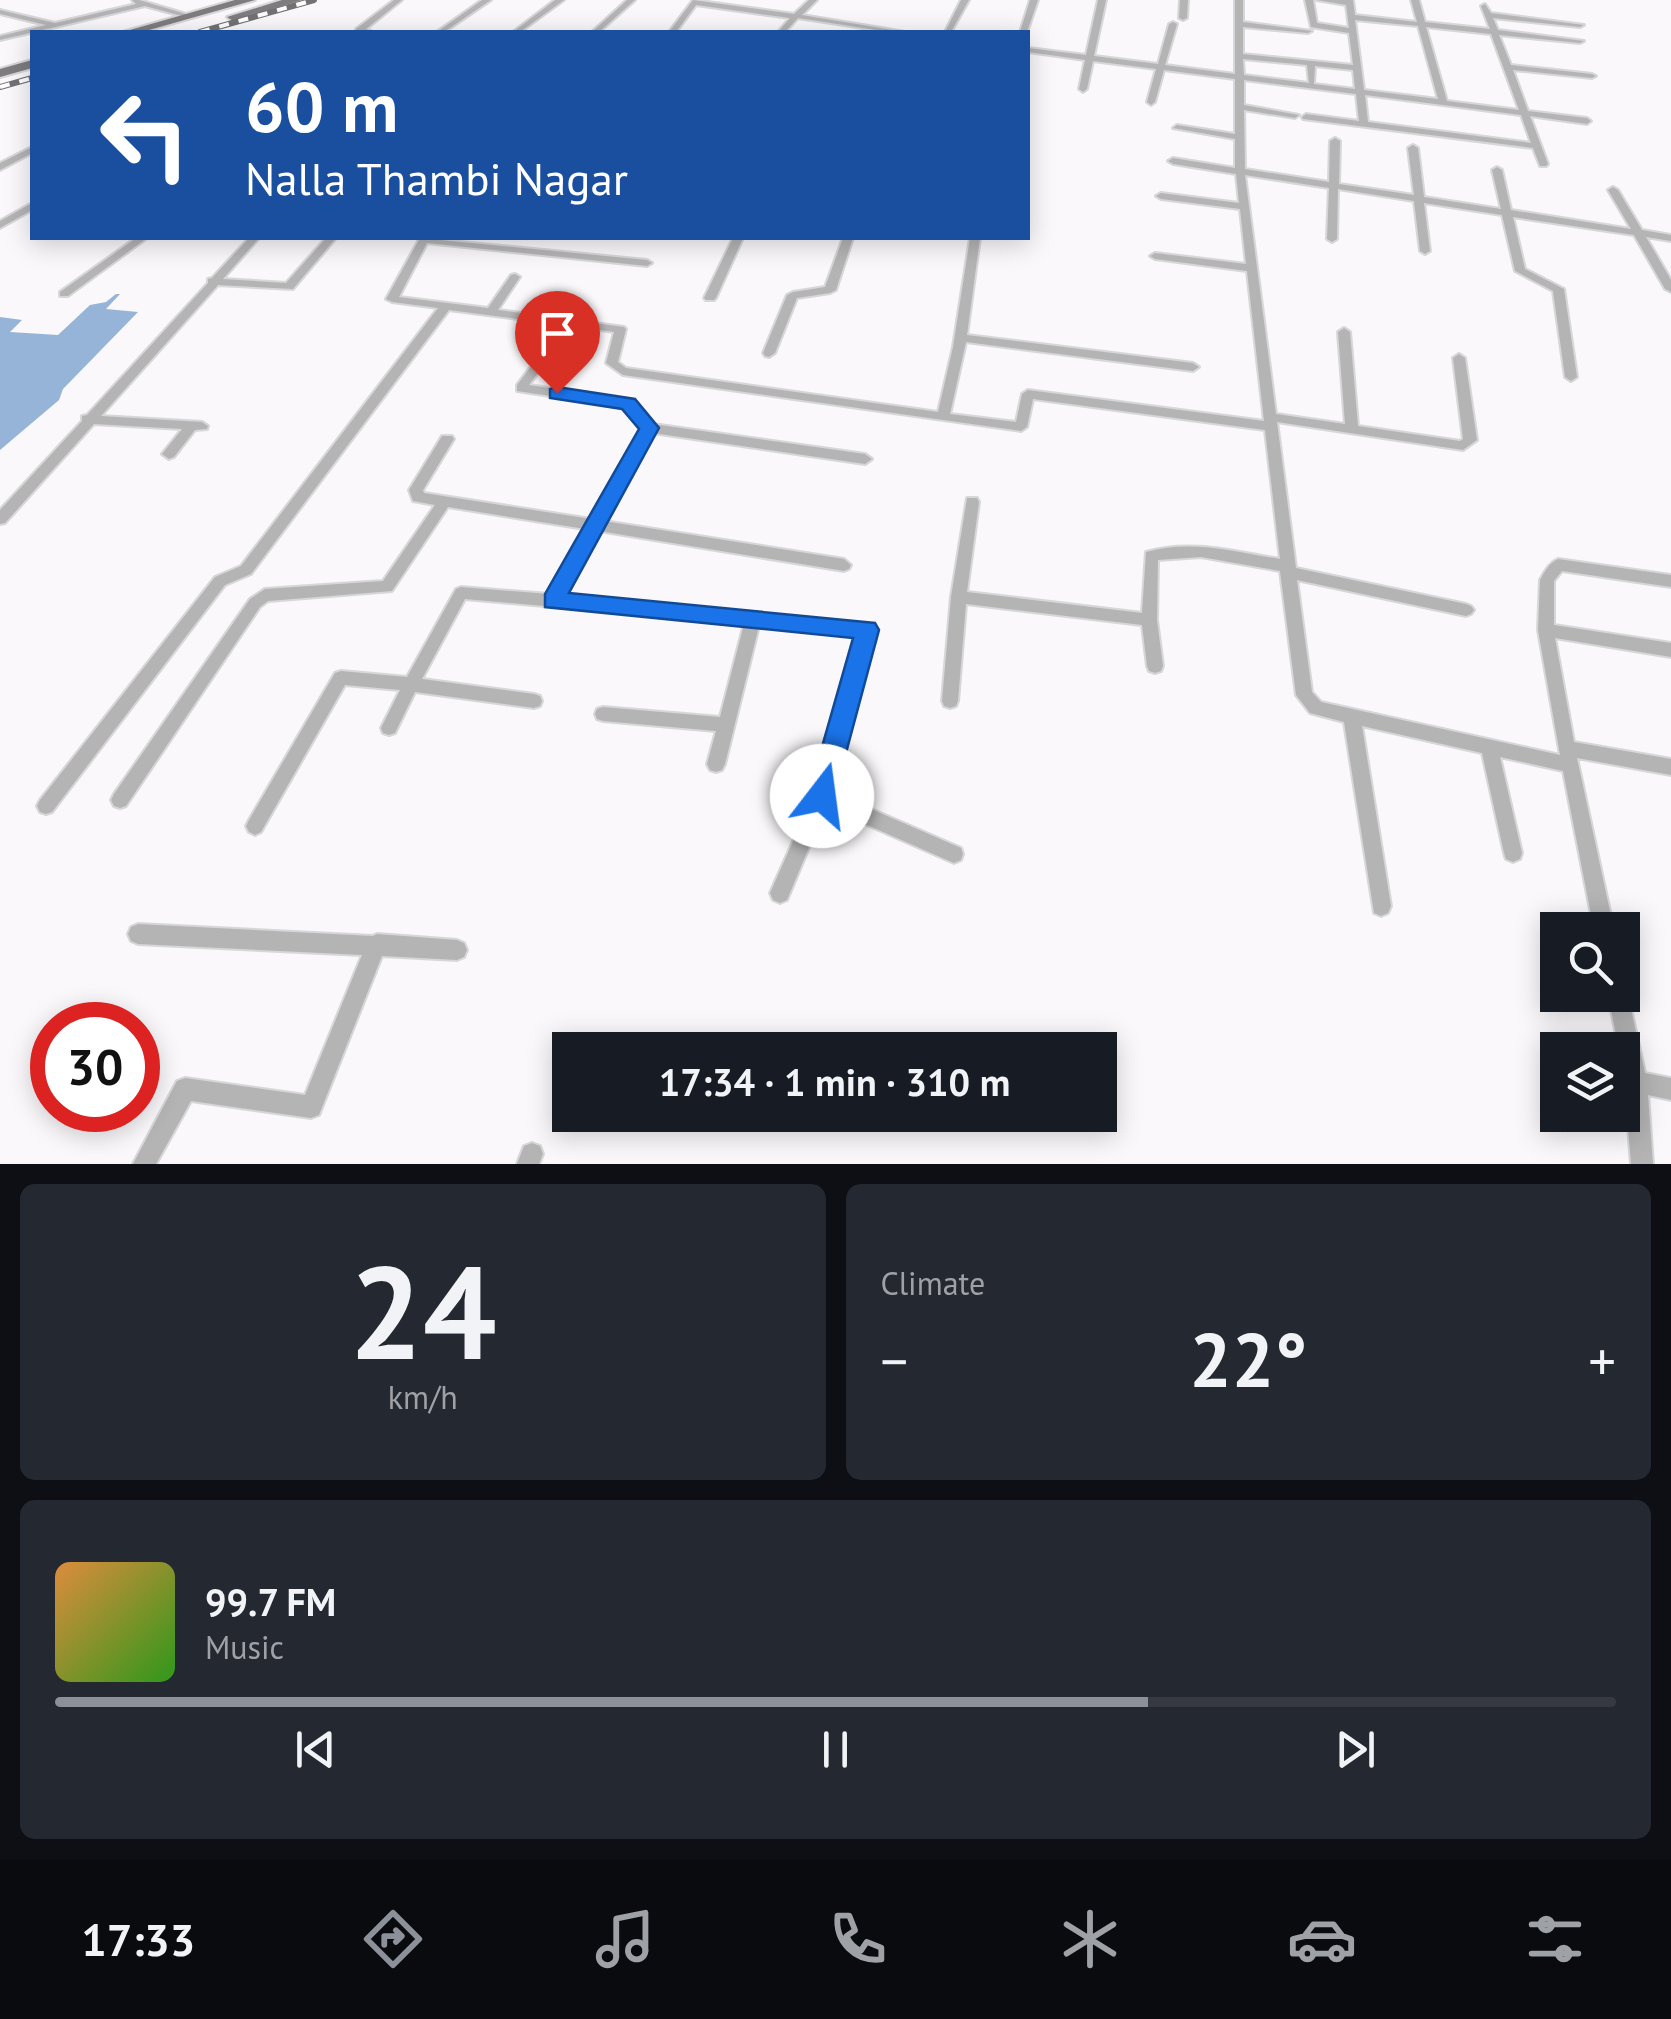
<!DOCTYPE html>
<meta charset="utf-8">
<style>
:root{--surface:#171b24;--page:#242831;--text:#f1f3f6;--muted:#9ea1a6;--line:#363941;--accent:#8c9099}
body{margin:0;font-family:"PT Sans",sans-serif;background:var(--page);color:var(--text);height:100vh;display:flex;flex-direction:column;font-size:38px;white-space:nowrap}
*{box-sizing:border-box;margin:0}
p{font-size:32px;color:var(--muted)}
.icon{flex:none;width:55px;height:55px;fill:none;stroke:currentColor;stroke-width:2;stroke-linecap:round;stroke-linejoin:round}
.map{position:relative;height:1164px;overflow:hidden}
.sheet{display:flex;flex-direction:column;gap:20px;padding:20px;background:#0d0f14;flex:1}
.sheet>*{flex:none}
.hud{position:absolute;left:30px;top:30px;width:1000px;height:210px;border-radius:0px;box-shadow:0 5px 25px #0003;background:#1a4fa0;color:#fff;overflow:hidden}
.fabs{position:absolute;left:1540px;top:912px;display:grid;gap:20px}
.fabs a{display:grid;place-items:center;width:100px;height:100px;border-radius:0px;background:var(--surface);box-shadow:0 5px 25px #0003;font-size:50px}
.speed{position:absolute;left:30px;top:1002px;display:flex;gap:20px;font-size:50px;font-weight:700;text-align:center}
.speed>*{display:grid;place-content:center;width:130px;height:130px;border-radius:50%;background:var(--surface);box-shadow:0 5px 25px #0003;line-height:1}
.speed .limit{border:15px solid #d22;background:#fff;color:#111}
.pin{position:absolute;display:grid;place-items:center;width:85px;height:85px;color:#fff;margin:-102px -42px;border-radius:50% 50% 50% 0;rotate:-45deg;box-shadow:0 0 10px #0007}
.pin .icon{rotate:45deg}
.me{position:absolute;width:110px;margin:-55px;rotate:15deg;stroke-linejoin:round;filter:drop-shadow(0 0 8px #0008)}
.turn{display:flex;align-items:center;gap:35px;height:210px;padding:0 50px;font-size:45px}
.turn .icon{width:130px;height:130px;stroke-width:2.5}
.turn b{display:block;font-size:70px;line-height:85px}
.big{font-size:75px;font-weight:700;line-height:1.1}
.sheet .tile{flex:1;display:flex;flex-direction:column;justify-content:center;gap:15px;min-width:0;padding:0 35px;border-radius:15px;background:var(--page)}
.sheet .dial{align-items:center;gap:0}
.dial b{font-size:130px;line-height:1}
.song{display:flex;align-items:center;gap:30px}
.cover{width:120px;height:120px;border-radius:15px;background:linear-gradient(135deg,hsl(30 70% 55%),hsl(110 70% 35%))}
.played{height:10px;border-radius:5px;background:linear-gradient(90deg,var(--accent) 70%,var(--line) 70%)}
.keys{display:flex;justify-content:space-around;direction:ltr}
.heat{display:flex;justify-content:space-between;align-items:center;font-size:55px;direction:ltr}
.sheet .tiles{flex:1;display:grid;gap:20px;grid-template-columns:1fr 1fr}
.tile:last-child{grid-column:span 2}
.trip{position:absolute;left:552px;top:1032px;width:565px;height:100px;border-radius:0px;background:var(--surface);box-shadow:0 5px 25px #0003;font-weight:700;line-height:100px;text-align:center}
.menu{display:flex;height:160px;justify-content:space-around;align-items:center;background:#090b0e;color:var(--muted)}
.menu .icon{width:70px;height:70px}
.menu .current{color:var(--accent)}
.menu b{font-size:45px;color:var(--text)}
.map>svg:first-child{display:block}
.water{fill:#95b4d8}
.lines{fill:none;stroke-linecap:round;stroke-linejoin:round}
.street-casing{stroke:#d7d6d8;stroke-width:4}
.primary-casing{stroke:#d7d6d8;stroke-width:4}
.street{fill:#b5b4b5;fill-rule:evenodd}
.primary{fill:#7e7c7d;fill-rule:evenodd}
.rail-casing{stroke:#727173;stroke-width:6}
.rail{stroke:#fff;stroke-width:4;stroke-dasharray:10;stroke-linecap:butt}
.route{fill:#1a73e8;stroke:#114b97;stroke-width:2.5}
</style>
<div class="map">
<svg width="1671" height="1164" viewBox="0 0 1671 1164">
<rect width="100%" height="100%" fill="#faf8fa"/>
<path class="water" d="M 116,294 L 120,294 L 106,309 L 138,312 L 63,389 L 59,400 L 0,450 L 0,317 L 22,320 L 10,332 L 58,335 L 90,305 L 106,302 Z"/>
<g class="lines">
<defs>
<path id="street" d="M 132,0 L 139,0 L 193,16 L 189,18 L 145,6 L 0,40 L 0,36 L 46,25 L 0,14 L 0,10 L 55,23 L 136,4 Z
M 394,0 L 402,0 L 366,29 L 373,32 L 356,32 L 356,29 Z
M 482,0 L 491,0 L 444,32 L 437,32 Z
M 555,0 L 564,0 L 520,32 L 513,32 Z
M 627,0 L 635,0 L 599,32 L 592,32 Z
M 693,0 L 794,14 L 809,0 L 817,0 L 802,15 L 905,32 L 889,32 L 798,18 L 785,32 L 778,32 L 790,18 L 696,5 L 676,32 L 669,32 Z
M 961,0 L 969,0 L 951,32 L 945,32 Z
M 1030,0 L 1038,0 L 1027,32 L 1020,32 Z
M 1098,0 L 1106,0 L 1094,56 L 1158,64 L 1169,24 L 1173,22 L 1177,24 L 1165,65 L 1235,74 L 1235,0 L 1243,0 L 1243,22 L 1312,31 L 1308,33 L 1243,27 L 1243,54 L 1353,65 L 1349,33 L 1311,27 L 1305,0 L 1313,0 L 1317,23 L 1349,28 L 1346,5 L 1317,0 L 1353,0 L 1355,15 L 1417,22 L 1411,0 L 1419,0 L 1425,22 L 1490,29 L 1481,6 L 1485,4 L 1491,13 L 1584,25 L 1580,27 L 1493,18 L 1498,30 L 1584,41 L 1580,43 L 1499,35 L 1511,65 L 1592,74 L 1596,76 L 1592,78 L 1513,70 L 1528,111 L 1587,118 L 1591,121 L 1587,124 L 1530,116 L 1548,164 L 1546,166 L 1540,166 L 1533,148 L 1303,119 L 1302,117 L 1306,114 L 1359,121 L 1356,94 L 1244,80 L 1244,105 L 1299,115 L 1295,118 L 1244,110 L 1245,169 L 1329,182 L 1330,141 L 1335,138 L 1340,141 L 1339,184 L 1414,195 L 1408,148 L 1413,145 L 1418,148 L 1424,197 L 1501,209 L 1492,170 L 1497,167 L 1502,170 L 1511,210 L 1631,229 L 1608,190 L 1613,187 L 1618,190 L 1642,230 L 1671,235 L 1671,241 L 1646,237 L 1671,280 L 1671,292 L 1665,289 L 1634,235 L 1513,217 L 1525,269 L 1564,289 L 1577,377 L 1571,381 L 1565,377 L 1553,291 L 1515,271 L 1502,215 L 1424,203 L 1430,251 L 1425,254 L 1420,251 L 1414,201 L 1338,189 L 1337,239 L 1332,242 L 1327,239 L 1329,188 L 1245,175 L 1276,414 L 1345,424 L 1338,332 L 1344,328 L 1350,332 L 1358,426 L 1460,441 L 1463,439 L 1453,358 L 1459,354 L 1465,358 L 1477,440 L 1463,450 L 1277,422 L 1296,568 L 1466,604 L 1471,606 L 1474,610 L 1471,614 L 1466,616 L 1297,580 L 1312,692 L 1321,702 L 1560,755 L 1538,630 L 1540,580 C 1544,572 1550,562 1558,559 L 1671,575 L 1671,587 L 1562,571 L 1554,581 L 1554,625 L 1671,643 L 1671,657 L 1555,638 L 1574,742 L 1671,759 L 1671,775 L 1577,758 L 1614,930 L 1594,930 L 1563,771 L 1500,757 L 1522,853 L 1520,859 L 1513,862 L 1506,859 L 1504,853 L 1482,753 L 1362,726 L 1391,906 L 1388,913 L 1381,916 L 1374,913 L 1344,722 L 1310,713 L 1296,695 L 1280,571 L 1201,557 L 1158,560 L 1157,620 L 1163,666 L 1161,671 L 1155,673 L 1149,671 L 1147,666 L 1142,625 L 966,604 L 958,701 L 956,706 L 950,708 L 944,706 L 942,701 L 951,597 L 967,498 L 977,498 L 979,502 L 967,592 L 1142,613 L 1146,552 C 1191,539 1235,552 1280,559 L 1265,430 L 1033,399 L 1027,427 L 1021,431 L 623,375 L 606,363 L 614,332 L 573,326 L 529,385 L 632,400 L 653,424 L 865,454 L 872,459 L 865,464 L 653,433 L 604,521 L 844,559 L 851,565 L 849,569 L 844,571 L 599,531 L 563,595 L 873,626 L 875,630 L 832,792 L 961,848 L 963,854 L 961,860 L 954,863 L 947,860 L 826,807 L 787,900 L 780,903 L 773,900 L 770,893 L 813,796 L 858,635 L 759,626 L 725,764 L 722,770 L 716,772 L 710,770 L 707,764 L 716,731 L 603,721 L 597,719 L 595,714 L 597,709 L 603,707 L 720,717 L 744,624 L 465,599 L 422,679 L 534,694 L 540,696 L 542,701 L 540,706 L 534,708 L 415,692 L 395,733 L 389,735 L 383,733 L 381,728 L 400,690 L 345,685 L 261,832 L 255,835 L 249,832 L 246,826 L 249,820 L 335,673 L 341,671 L 407,677 L 456,589 L 461,587 L 549,594 L 585,529 L 448,507 L 392,591 L 268,601 L 260,607 L 126,806 L 120,808 L 114,806 L 111,800 L 114,794 L 250,599 L 265,589 L 383,581 L 435,505 L 413,501 L 409,490 L 442,436 L 452,436 L 454,439 L 423,490 L 424,493 L 591,519 L 642,428 L 624,407 L 517,391 L 517,385 L 562,325 L 449,310 L 251,574 L 225,585 L 52,812 L 46,814 L 40,812 L 37,806 L 40,800 L 215,577 L 241,566 L 438,308 L 392,302 L 386,299 L 420,238 L 647,260 L 652,263 L 647,266 L 427,243 L 399,297 L 488,308 L 511,275 L 515,274 L 520,277 L 498,310 L 624,327 L 626,329 L 618,362 L 626,368 L 938,412 L 953,347 L 970,238 L 980,238 L 967,335 L 1193,363 L 1199,367 L 1193,371 L 966,342 L 950,414 L 1016,422 L 1022,394 L 1028,390 L 1264,421 L 1247,271 L 1155,259 L 1150,256 L 1155,253 L 1246,264 L 1240,209 L 1161,199 L 1156,196 L 1161,193 L 1239,203 L 1236,174 L 1173,164 L 1168,161 L 1173,158 L 1235,168 L 1235,139 L 1173,128 L 1177,125 L 1235,134 L 1235,79 L 1164,70 L 1155,102 L 1151,105 L 1147,102 L 1156,69 L 1093,61 L 1087,89 L 1083,92 L 1079,89 L 1085,60 L 1028,52 L 1028,48 L 1086,55 ZM 1355,20 L 1418,26 L 1438,99 L 1364,90 ZM 1426,27 L 1491,34 L 1519,110 L 1447,101 ZM 1243,59 L 1307,65 L 1309,83 L 1244,75 ZM 1315,66 L 1353,70 L 1355,89 L 1314,84 ZM 1365,95 L 1521,115 L 1531,143 L 1368,122 Z
M 1180,0 L 1188,0 L 1187,18 L 1183,20 L 1179,18 Z
M 32,147 L 32,153 L 0,170 L 0,163 Z
M 32,203 L 32,210 L 0,228 L 0,221 Z
M 136,238 L 147,238 L 68,296 L 60,296 L 60,292 Z
M 249,238 L 259,238 L 223,279 L 286,283 L 326,238 L 336,238 L 293,289 L 218,285 L 101,416 L 202,422 L 208,426 L 207,429 L 195,430 L 174,457 L 169,459 L 162,454 L 182,429 L 94,424 L 5,523 L 0,524 L 0,510 L 82,421 L 82,416 L 87,415 L 208,283 L 208,279 L 212,278 Z
M 733,238 L 743,238 L 716,298 L 714,300 L 706,300 L 704,298 Z
M 843,238 L 853,238 L 836,290 L 830,293 L 797,298 L 775,353 L 769,357 L 765,356 L 763,353 L 787,295 L 793,292 L 825,287 Z
M 138,924 L 373,936 L 377,934 L 457,940 L 464,943 L 467,950 L 464,957 L 457,960 L 382,956 L 319,1115 L 311,1118 L 191,1101 L 156,1164 L 133,1164 L 177,1081 L 185,1078 L 305,1095 L 362,955 L 138,944 L 131,941 L 128,934 L 131,927 Z
M 1622,987 L 1628,995 L 1645,1073 L 1671,1078 L 1671,1100 L 1648,1095 L 1653,1164 L 1631,1164 L 1622,1050 L 1619,1050 L 1608,995 L 1622,995 Z
M 532,1143 L 540,1146 L 543,1154 L 539,1164 L 517,1164 L 524,1146 Z"/>
<path id="primary" d="M 235,0 L 255,0 L 142,32 L 123,32 Z
M 282,0 L 302,0 L 233,21 L 227,17 Z
M 32,60 L 32,68 L 0,77 L 0,69 Z"/>
</defs>
<use href="#street" class="street-casing"/>
<use href="#primary" class="primary-casing"/>
<use href="#street" class="street"/>
<use href="#primary" class="primary"/>
<defs>
<path id="rail" d="M 200,32 L 314,0
M 0,87 L 32,78"/>
</defs>
<use href="#rail" class="rail-casing"/>
<use href="#rail" class="rail"/>
</g>
<path class="route" d="M 557,387 L 635,399 L 659,428 L 569,593 L 875,623 L 879,630 L 832,805 L 822,809 L 812,805 L 808,796 L 853,638 L 545,607 L 545,594 L 639,429 L 622,409 L 550,398 L 550,389 Z"/>
</svg>
<div class="fabs">
<a><svg class="icon" aria-label="search" viewBox="0 0 24 24"><circle cx="10" cy="10" r="6"/><path d="M15 15l6 6"/></svg></a>
<a><svg class="icon" aria-label="layers" viewBox="0 0 24 24"><path d="M12 4l9 5-9 5-9-5zM3 14l9 5 9-5"/></svg></a>
</div>
<div class="speed"><div class="limit">30</div></div>
<div class="pin" style="left:557px;top:393px;background:#d93025"><svg class="icon" aria-label="arrive" viewBox="0 0 24 24"><path d="M6 21V4h12l-3 4 3 4H6"/></svg></div>
<svg class="me" style="left:822px;top:796px" viewBox="-20 -20 40 40"><circle r="19" fill="#fff"/><path d="M0-13L10 11 0 6-10 11z" fill="#1a73e8"/></svg>
<div class="trip">17:34 · 1 min · 310 m</div>
<div class="hud">
<div class="turn"><svg class="icon" aria-label="left" viewBox="0 0 24 24"><path d="M17 20v-9H6M10 6l-5 5 5 5"/></svg><div><b>60 m</b>Nalla Thambi Nagar</div></div>
</div>
</div>
<section class="sheet">
<div class="tiles">
<div class="tile dial"><b>24</b><p>km/h</p></div>
<div class="tile"><p>Climate</p>
<div class="heat"><a>−</a><b class="big">22°</b><a>+</a></div>
</div>
<div class="tile">
<div class="song"><i class="cover"></i><div><b>99.7 FM</b><p>Music</p></div></div>
<div class="played"></div>
<div class="keys"><svg class="icon" aria-label="previous" viewBox="0 0 24 24"><path d="M18 5L8 12l10 7zM5 5v14"/></svg><svg class="icon" aria-label="pause" viewBox="0 0 24 24"><path d="M8 5v14M16 5v14"/></svg><svg class="icon" aria-label="next" viewBox="0 0 24 24"><path d="M6 5l10 7-10 7zM19 5v14"/></svg></div>
</div>
</div>
</section>
<nav class="menu">
<b>17:33</b>
<svg class="icon current" aria-label="directions" viewBox="0 0 24 24"><path d="M12 3l9 9-9 9-9-9zM9 14v-3h6M13 9l2 2-2 2"/></svg>
<svg class="icon" aria-label="music" viewBox="0 0 24 24"><path d="M9 18V5l10-2v13"/><circle cx="6" cy="18" r="3"/><circle cx="16" cy="16" r="3"/></svg>
<svg class="icon" aria-label="phone" viewBox="0 0 24 24"><path d="M5 4h4l2 5-3 2q2 4 5 5l2-3 5 2v4C11 20 4 13 5 4z"/></svg>
<svg class="icon" aria-label="climate" viewBox="0 0 24 24"><path d="M12 3v18M4 7l16 10M4 17L20 7"/></svg>
<svg class="icon" aria-label="car" viewBox="0 0 24 24"><path d="M5 17H2v-5l4-1 3-4h7l3 4 3 1v5h-3M9 17h6M6 11h13"/><circle cx="7" cy="17" r="2"/><circle cx="17" cy="17" r="2"/></svg>
<svg class="icon" aria-label="filters" viewBox="0 0 24 24"><path d="M4 7h16M4 17h16"/><circle cx="9" cy="7" r="2"/><circle cx="15" cy="17" r="2"/></svg>
</nav>
